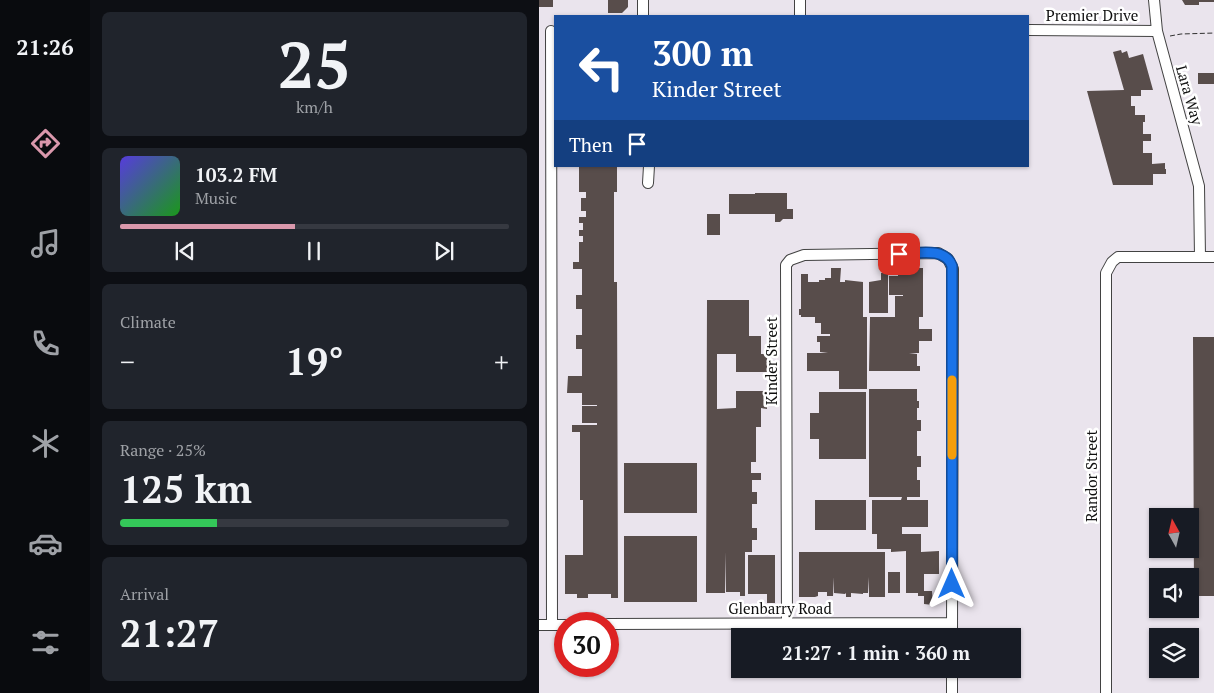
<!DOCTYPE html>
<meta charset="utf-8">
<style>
:root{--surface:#171b24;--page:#20242c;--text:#f1f3f6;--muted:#9ea1a6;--line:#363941;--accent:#da98ac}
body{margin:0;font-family:"PT Serif",serif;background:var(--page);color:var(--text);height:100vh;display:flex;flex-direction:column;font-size:19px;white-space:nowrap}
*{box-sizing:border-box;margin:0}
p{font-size:16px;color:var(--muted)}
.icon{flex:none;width:28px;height:28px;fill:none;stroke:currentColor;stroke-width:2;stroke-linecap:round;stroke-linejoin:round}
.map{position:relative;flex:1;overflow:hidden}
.drawer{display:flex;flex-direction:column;gap:12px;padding:12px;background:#0d0f14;width:449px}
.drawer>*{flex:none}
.top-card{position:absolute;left:15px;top:15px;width:475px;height:152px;border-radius:0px;box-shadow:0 1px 4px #0004;background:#1a4fa0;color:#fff;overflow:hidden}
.needle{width:32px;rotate:352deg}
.tools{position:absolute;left:610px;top:508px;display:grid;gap:10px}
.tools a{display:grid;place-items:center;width:50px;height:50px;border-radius:0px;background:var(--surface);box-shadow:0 1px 4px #0004;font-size:25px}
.speed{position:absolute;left:15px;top:612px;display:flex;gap:10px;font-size:25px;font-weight:700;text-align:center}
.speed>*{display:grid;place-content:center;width:65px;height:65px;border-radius:50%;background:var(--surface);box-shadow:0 1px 4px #0004;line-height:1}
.speed .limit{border:8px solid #d22;background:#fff;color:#111}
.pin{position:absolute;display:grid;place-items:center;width:42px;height:42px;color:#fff;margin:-21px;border-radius:10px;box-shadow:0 2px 8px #0006}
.me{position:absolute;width:55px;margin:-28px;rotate:0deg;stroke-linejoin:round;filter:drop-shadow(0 0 4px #0008)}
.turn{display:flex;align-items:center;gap:18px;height:105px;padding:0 15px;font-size:22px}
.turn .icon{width:65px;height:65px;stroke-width:2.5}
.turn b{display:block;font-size:35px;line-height:42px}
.then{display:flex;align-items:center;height:48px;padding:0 15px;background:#0003;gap:10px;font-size:19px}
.big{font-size:38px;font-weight:800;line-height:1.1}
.drawer .card{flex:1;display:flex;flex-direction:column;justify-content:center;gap:8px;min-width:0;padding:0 18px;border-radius:8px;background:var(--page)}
.drawer .dial{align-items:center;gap:0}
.dial b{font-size:65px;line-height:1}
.song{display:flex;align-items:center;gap:15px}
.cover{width:60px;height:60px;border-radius:8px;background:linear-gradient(135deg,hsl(250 70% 55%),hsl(120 70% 35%))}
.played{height:5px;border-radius:2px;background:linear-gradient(90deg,var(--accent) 45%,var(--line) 45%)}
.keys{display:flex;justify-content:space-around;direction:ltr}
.heat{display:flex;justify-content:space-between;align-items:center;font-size:28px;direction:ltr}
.charge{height:8px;border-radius:4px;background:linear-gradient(90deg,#34c759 25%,var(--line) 0)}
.trip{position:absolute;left:192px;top:628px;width:290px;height:50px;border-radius:0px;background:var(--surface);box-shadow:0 1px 4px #0004;font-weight:800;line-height:50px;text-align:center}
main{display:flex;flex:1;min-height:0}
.menu{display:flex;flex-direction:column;width:90px;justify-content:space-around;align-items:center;background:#090b0e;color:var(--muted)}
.menu .icon{width:35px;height:35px}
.menu .current{color:var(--accent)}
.menu b{font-size:22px;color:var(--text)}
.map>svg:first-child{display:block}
.industrial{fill:#eae4ed;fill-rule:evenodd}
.building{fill:#584d4b}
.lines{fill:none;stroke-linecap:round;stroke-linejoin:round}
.minor-casing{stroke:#424242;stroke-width:12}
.path{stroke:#313131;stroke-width:1;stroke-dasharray:5 2.5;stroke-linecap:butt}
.minor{stroke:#fff;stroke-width:10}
.route-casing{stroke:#114b97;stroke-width:12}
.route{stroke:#1a73e8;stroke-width:9}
.slow{stroke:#f59e0b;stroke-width:9}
.labels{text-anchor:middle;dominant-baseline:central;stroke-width:5;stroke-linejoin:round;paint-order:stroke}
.street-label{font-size:15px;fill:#0f0f0f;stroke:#fff}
</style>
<main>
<nav class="menu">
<b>21:26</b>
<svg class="icon current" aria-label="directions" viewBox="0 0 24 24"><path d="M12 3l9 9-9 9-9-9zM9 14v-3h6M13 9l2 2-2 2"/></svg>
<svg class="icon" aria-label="music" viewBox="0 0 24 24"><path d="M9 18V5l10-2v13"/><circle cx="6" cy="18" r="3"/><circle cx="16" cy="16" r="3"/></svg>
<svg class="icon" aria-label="phone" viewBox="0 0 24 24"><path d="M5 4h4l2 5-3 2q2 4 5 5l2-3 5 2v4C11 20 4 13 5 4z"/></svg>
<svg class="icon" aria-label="climate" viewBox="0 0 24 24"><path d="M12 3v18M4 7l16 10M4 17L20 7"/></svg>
<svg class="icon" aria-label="car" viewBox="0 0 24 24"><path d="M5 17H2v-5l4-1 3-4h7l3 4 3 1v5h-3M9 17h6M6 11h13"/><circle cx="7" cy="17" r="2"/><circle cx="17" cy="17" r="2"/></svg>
<svg class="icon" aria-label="filters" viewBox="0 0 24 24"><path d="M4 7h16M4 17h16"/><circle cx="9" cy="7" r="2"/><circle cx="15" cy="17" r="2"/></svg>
</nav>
<section class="drawer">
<div class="card dial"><b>25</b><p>km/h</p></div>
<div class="card">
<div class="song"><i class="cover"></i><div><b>103.2 FM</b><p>Music</p></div></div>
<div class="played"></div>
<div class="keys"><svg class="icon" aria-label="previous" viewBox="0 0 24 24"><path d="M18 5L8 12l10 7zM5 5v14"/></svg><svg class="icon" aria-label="pause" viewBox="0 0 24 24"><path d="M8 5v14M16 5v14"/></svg><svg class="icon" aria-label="next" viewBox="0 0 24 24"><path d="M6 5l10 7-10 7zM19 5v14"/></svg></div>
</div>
<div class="card"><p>Climate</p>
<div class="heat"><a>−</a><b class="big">19°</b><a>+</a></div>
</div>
<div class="card"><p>Range · 25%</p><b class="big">125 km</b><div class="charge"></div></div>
<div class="card"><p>Arrival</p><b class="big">21:27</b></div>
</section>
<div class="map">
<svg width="676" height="693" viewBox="0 0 676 693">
<rect width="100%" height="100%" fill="#fff9f1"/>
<path class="industrial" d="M 0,0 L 675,0 L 675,693 L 0,693 ZM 16,16 L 489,16 L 489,166 L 16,166 ZM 619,516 L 651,516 L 651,549 L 619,549 ZM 619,576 L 651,576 L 651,609 L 619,609 ZM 26,624 L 69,624 L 69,666 L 26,666 ZM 201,636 L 474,636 L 474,669 L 201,669 ZM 619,636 L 651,636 L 651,669 L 619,669 Z"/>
<path class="building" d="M 0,0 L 14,0 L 14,7 L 0,7 Z
M 69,0 L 89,0 L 89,7 L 83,13 L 69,13 Z
M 643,0 L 676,0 L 676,2 L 660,2 L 660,5 L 646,5 Z
M 582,50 L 583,53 L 588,51 L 590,58 L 604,54 L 614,90 L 602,90 L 602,96 L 592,96 L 592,106 L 596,106 L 596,115 L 606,115 L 606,122 L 604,122 L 604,134 L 612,134 L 612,141 L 604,141 L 604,153 L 613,153 L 613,164 L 626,163 L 626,169 L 627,169 L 627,174 L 614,174 L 614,185 L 574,185 L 548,91 L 585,90 L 574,52 Z
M 659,73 L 676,73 L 676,84 L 659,84 Z
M 40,166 L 78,166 L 78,192 L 75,192 L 75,282 L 78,282 L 79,598 L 72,598 L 72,594 L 49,594 L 49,598 L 38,598 L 38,594 L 26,594 L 26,555 L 44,555 L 44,500 L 41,500 L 41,432 L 33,432 L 33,425 L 58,425 L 58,423 L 43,423 L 43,406 L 58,406 L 58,405 L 43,405 L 43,393 L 28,393 L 29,376 L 43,376 L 43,349 L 37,349 L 37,335 L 43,335 L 43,309 L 37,309 L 37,295 L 43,295 L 43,269 L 34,269 L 34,262 L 40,262 L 40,242 L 44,242 L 44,236 L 40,236 L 40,230 L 44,230 L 44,223 L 40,223 L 40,217 L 47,217 L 47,211 L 42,211 L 42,198 L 47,198 L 47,192 L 40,192 Z
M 216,193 L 248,193 L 248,209 L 254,209 L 254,219 L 244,219 L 241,222 L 236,222 L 236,214 L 190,214 L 190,194 L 216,194 Z
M 168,214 L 181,214 L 181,235 L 168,235 Z
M 292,268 L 302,268 L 301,282 L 306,282 L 306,280 L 324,282 L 324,317 L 328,317 L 328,389 L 300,389 L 300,371 L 268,371 L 268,353 L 289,353 L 281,352 L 281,342 L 278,342 L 278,336 L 291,336 L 291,334 L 282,334 L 282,323 L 276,323 L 276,317 L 262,317 L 262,315 L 260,315 L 260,309 L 262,309 L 262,274 L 269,274 L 269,282 L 280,282 L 280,280 L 286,280 L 286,278 L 292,278 Z
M 359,268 L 384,268 L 384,317 L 380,317 L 380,329 L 393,329 L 393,341 L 380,341 L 380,353 L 370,353 L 378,354 L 378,366 L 381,366 L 381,371 L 330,371 L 331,317 L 356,317 L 356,296 L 364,296 L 364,295 L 350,295 L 350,276 L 359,276 Z
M 342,273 L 349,273 L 349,313 L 330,313 L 330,282 L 342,280 Z
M 168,300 L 210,300 L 210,336 L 222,336 L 222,354 L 228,354 L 228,372 L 197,372 L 197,354 L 178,354 L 178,409 L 197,408 L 197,391 L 228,391 L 228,409 L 222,408 L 222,427 L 217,427 L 217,462 L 212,462 L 212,473 L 222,473 L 222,480 L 213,480 L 213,492 L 218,492 L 218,504 L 213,504 L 213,528 L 218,528 L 218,540 L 213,540 L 213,552 L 206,552 L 206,596 L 201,596 L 201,592 L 187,592 L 187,552 L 186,593 L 167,593 Z
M 654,337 L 676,337 L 676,596 L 655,596 Z
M 330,389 L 378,389 L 378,401 L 380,401 L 380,408 L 378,408 L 378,420 L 382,420 L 382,431 L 378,431 L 378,456 L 382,456 L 382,467 L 378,467 L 378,480 L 381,480 L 381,497 L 368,497 L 368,500 L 389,500 L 389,527 L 363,527 L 363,534 L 382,534 L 382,552 L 400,551 L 400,574 L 385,574 L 385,591 L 393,591 L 394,605 L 385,604 L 385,596 L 379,596 L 379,593 L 367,593 L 367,551 L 352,552 L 352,549 L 338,549 L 338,534 L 333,534 L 333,500 L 362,500 L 363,497 L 330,497 Z
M 280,392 L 327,392 L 327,459 L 280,459 L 280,439 L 271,439 L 271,413 L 280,413 Z
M 85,463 L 158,463 L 158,513 L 85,513 Z
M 276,500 L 327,500 L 327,530 L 276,530 Z
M 85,536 L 158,536 L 158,602 L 85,602 Z
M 260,552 L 346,552 L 346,597 L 330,597 L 330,577 L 329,593 L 324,593 L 324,594 L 312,593 L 312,597 L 307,597 L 307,593 L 306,594 L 295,593 L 295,577 L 294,596 L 288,596 L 288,592 L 279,592 L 279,596 L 276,597 L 260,597 Z
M 209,555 L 236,555 L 236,603 L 228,603 L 228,594 L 209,594 Z
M 349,572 L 361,572 L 361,593 L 349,593 Z"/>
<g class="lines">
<defs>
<path id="minor" d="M 104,0 L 104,16
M 261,0 L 261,16
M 615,0 L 618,31 L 660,186 L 661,257
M 489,30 L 618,31
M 12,31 L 13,625
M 109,183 L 110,166
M 248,623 L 247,265 L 251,260 L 265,255 L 399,253 L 409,259 L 414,269 L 413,636
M 69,624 L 413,623
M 0,625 L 26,625
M 413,669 L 413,693
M 567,693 L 567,273 L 573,262 L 579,257 L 676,257"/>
</defs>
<use href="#minor" class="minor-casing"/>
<path class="path" d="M 631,36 L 642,34 L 676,33"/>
<use href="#minor" class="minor"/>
</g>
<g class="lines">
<defs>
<path id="route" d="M 360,254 C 377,254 406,246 413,266 L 413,584"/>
</defs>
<use href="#route" class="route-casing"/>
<use href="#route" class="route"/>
<path class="slow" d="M 413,455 L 413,380"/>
</g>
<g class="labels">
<g class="street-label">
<text x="553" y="15">Premier Drive</text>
<text transform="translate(651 95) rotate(74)">Lara Way</text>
<text transform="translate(232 361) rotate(-90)">Kinder Street</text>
<text transform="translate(552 476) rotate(-90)">Randor Street</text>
<text x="241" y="608">Glenbarry Road</text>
</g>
</g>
</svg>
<div class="tools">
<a><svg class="needle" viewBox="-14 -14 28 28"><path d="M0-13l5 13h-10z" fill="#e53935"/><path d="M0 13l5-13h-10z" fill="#9ea1a6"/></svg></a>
<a><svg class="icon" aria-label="sound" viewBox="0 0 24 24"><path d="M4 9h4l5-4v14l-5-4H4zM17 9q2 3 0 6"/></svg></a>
<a><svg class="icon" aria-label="layers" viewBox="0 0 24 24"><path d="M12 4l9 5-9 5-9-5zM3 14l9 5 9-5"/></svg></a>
</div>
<div class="speed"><div class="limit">30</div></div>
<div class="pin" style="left:360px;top:254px;background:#d93025"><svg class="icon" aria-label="arrive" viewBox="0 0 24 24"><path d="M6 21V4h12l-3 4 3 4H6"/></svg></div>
<svg class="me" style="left:413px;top:584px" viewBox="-20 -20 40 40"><path d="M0-17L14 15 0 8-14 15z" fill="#1a73e8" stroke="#fff" stroke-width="4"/></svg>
<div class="trip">21:27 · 1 min · 360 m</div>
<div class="top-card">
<div class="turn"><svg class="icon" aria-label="left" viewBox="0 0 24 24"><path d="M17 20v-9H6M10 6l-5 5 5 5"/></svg><div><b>300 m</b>Kinder Street</div></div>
<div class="then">Then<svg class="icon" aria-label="arrive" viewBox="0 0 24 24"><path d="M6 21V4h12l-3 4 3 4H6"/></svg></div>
</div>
</div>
</main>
